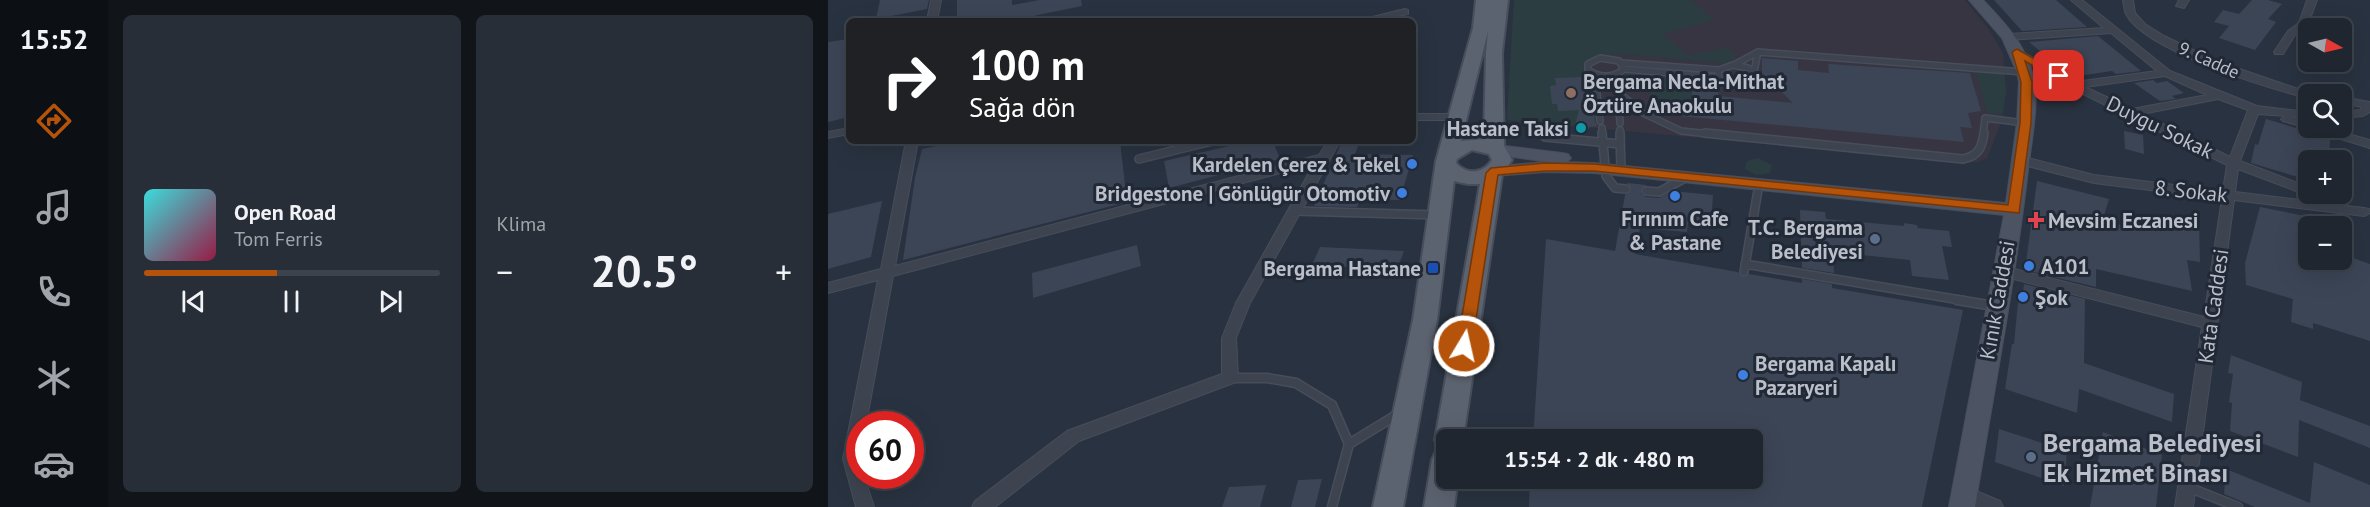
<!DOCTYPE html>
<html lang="tr">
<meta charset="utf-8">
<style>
:root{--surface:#1f2630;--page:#272e38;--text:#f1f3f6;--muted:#a1a5ab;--line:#3c434c;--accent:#b45309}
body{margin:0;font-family:"PT Sans",sans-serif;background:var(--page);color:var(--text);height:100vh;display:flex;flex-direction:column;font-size:22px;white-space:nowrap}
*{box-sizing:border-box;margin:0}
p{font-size:20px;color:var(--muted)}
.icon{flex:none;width:33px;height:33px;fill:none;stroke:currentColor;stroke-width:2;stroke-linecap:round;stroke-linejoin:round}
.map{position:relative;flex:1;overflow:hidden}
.sheet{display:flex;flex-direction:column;gap:15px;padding:15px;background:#11151a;width:720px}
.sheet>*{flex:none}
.banner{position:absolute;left:18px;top:18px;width:570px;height:126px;border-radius:9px;box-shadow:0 6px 24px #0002,0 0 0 2px var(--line);background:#202124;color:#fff;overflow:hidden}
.needle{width:39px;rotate:98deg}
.controls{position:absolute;left:1470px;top:18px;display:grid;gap:12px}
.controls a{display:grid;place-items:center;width:54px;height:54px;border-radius:9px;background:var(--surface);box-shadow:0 6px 24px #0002,0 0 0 2px var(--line);font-size:30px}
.speed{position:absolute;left:18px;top:411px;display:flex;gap:12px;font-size:30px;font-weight:700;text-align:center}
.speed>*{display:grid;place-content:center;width:78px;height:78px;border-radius:50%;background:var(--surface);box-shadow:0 6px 24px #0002,0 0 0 2px var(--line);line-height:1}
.speed .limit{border:9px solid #d22;background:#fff;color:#111}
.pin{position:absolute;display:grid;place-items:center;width:51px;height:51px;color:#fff;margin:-26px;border-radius:12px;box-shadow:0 3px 9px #0006}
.me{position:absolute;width:66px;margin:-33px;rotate:9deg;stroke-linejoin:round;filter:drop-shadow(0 0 4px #0008)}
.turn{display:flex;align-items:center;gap:21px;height:126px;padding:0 24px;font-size:27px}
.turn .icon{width:78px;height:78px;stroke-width:2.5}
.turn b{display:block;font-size:42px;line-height:51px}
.big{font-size:45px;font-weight:800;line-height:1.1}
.sheet .tile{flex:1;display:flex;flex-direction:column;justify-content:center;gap:9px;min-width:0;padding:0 21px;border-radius:9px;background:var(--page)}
.song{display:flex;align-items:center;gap:18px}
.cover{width:72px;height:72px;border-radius:9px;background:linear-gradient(135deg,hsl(180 70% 55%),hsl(340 70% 35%))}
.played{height:6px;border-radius:3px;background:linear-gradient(90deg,var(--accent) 45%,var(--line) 45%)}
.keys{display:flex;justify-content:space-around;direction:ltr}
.heat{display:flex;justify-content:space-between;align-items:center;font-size:33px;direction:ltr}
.sheet .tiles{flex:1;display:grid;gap:15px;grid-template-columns:repeat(2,1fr)}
.trip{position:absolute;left:608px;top:429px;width:327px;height:60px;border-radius:9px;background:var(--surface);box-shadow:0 6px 24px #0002,0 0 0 2px var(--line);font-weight:800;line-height:60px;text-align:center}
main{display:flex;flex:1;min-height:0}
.tab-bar{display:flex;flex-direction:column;width:108px;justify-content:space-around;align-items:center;background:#0c0f13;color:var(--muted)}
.tab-bar .icon{width:42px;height:42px}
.tab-bar .active{color:var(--accent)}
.tab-bar b{font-size:27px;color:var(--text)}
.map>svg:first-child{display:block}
.medical{fill:#373542}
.green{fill:#2b3d41}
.building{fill:#3c4556}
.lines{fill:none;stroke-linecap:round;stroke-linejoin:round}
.service-far2-casing{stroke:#474d5a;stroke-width:8}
.service-far1-casing{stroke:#474d5a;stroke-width:10}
.service-casing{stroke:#474d5a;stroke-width:11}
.minor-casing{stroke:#474d5a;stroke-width:2}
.secondary-casing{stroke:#474d5a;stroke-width:2}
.primary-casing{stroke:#474d5a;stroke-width:4}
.service-far2{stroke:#3d4450;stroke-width:5}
.service-far1{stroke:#3d4450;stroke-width:7}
.service{stroke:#3d4450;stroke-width:8}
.minor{fill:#3d4450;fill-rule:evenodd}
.secondary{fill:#4c5363;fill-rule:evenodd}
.primary{fill:#5c6370;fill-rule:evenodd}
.route{fill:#b45309;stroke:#753606;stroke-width:1.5}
.education-dot{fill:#8d6e63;stroke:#222936;stroke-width:2}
.culture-dot{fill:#0f9aa8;stroke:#222936;stroke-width:2}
.shop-dot{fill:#3f7fe0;stroke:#222936;stroke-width:2}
.health-dot{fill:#e0444e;stroke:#222936;stroke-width:2}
.service-dot{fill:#5c6f8a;stroke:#222936;stroke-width:2}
.transit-dot{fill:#1a4fb4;stroke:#222936;stroke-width:2}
.labels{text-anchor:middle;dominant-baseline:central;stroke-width:6;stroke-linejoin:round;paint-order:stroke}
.far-street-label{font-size:18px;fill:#babfca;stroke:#222936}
.poi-label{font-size:21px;font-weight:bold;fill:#babfca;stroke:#222936;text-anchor:start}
.street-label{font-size:21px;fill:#babfca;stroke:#222936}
.near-poi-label{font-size:26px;font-weight:bold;fill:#babfca;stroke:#222936;text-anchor:start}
</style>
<main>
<nav class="tab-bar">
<b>15:52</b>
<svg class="icon active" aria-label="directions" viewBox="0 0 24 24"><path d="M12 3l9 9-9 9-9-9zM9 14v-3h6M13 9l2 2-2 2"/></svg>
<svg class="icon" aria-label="music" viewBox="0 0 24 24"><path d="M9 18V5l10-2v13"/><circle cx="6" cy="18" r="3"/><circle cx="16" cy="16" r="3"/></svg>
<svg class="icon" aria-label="phone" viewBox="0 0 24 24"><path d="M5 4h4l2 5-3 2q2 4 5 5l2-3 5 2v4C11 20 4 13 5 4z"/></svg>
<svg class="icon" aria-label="climate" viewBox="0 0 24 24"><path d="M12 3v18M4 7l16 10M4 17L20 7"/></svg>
<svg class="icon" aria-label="car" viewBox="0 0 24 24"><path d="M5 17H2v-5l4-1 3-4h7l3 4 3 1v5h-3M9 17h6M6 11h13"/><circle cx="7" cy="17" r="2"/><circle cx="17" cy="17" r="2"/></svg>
</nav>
<section class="sheet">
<div class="tiles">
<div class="tile">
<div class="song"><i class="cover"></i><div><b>Open Road</b><p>Tom Ferris</p></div></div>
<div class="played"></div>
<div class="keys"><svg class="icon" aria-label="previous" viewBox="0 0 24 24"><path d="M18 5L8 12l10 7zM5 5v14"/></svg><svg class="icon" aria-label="pause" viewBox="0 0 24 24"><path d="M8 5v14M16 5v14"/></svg><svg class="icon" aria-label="next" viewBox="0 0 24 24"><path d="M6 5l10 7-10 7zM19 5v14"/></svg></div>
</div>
<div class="tile"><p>Klima</p>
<div class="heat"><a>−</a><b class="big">20.5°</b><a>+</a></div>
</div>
</div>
</section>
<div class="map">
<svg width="1542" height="507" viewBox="0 0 1542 507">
<rect width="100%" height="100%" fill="#293240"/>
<path class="medical" d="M 686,0 L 1137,0 L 1160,28 L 1175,53 L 1178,90 L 1174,120 L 1159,158 L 1150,162 L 1141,163 L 679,120 Z"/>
<path class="green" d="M 686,0 L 863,0 L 886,20 L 834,34 L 861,56 L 896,48 L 905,52 L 907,57 L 902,62 L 893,63 L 785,53 L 784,58 L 779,57 L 759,67 L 767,75 L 772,121 L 763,120 L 761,127 L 679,120 Z
M 800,71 L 884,78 L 891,85 L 866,83 L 863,101 L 855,101 L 854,108 L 796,81 L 795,75 Z
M 1148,72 L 1176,74 L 1178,90 L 1175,114 L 1159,113 Z
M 930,158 L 944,165 L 942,173 L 928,175 L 917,169 L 919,161 Z"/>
<path class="building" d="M 52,0 L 101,0 L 99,9 L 48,19 Z
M 129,0 L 184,0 L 184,5 L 212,0 L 253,0 L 254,6 L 181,21 L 129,21 Z
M 1166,0 L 1228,0 L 1259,27 L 1194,31 Z
M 1424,0 L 1440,0 L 1454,4 L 1440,19 L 1448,22 L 1427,50 L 1391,38 L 1401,26 L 1386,22 L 1395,10 L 1411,14 Z
M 1270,36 L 1313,71 L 1288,74 L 1284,71 L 1243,77 L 1201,42 Z
M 21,39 L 21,117 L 0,122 L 0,42 Z
M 934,58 L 970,61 L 970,70 L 1001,73 L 1000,64 L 1142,73 L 1153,111 L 1140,113 L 1144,128 L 1132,127 L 1136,142 L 852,116 L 855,101 L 863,101 L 866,83 L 891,85 L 890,96 L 965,103 L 934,73 Z
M 760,76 L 767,122 L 770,126 L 761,127 L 760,130 L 746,129 L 751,110 L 730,111 L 729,104 L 724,104 L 722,86 L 728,85 L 727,78 L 756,77 L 758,83 Z
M 1325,80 L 1329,83 L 1339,81 L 1356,93 L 1344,96 L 1348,99 L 1332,101 L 1306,83 Z
M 1438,119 L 1502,138 L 1501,160 L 1480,160 L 1480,180 L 1423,163 L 1427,144 L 1430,145 Z
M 1296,131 L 1315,135 L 1316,154 L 1297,149 Z
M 131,141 L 292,141 L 299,202 L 75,260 L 87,178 L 94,149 Z
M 423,141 L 445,141 L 452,159 L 341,188 L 336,161 Z
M 514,141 L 532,141 L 527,154 L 585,155 L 572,200 L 532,199 L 529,207 L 486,206 Z
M 1209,181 L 1281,199 L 1274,222 L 1324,230 L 1320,215 L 1371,223 L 1372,262 L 1359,260 L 1364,291 L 1268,269 L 1268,287 L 1197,270 Z
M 799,183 L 819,185 L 813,190 L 813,194 L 818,197 L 831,198 L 844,191 L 885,195 L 883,226 L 860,224 L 859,232 L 812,228 L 807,254 L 910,272 L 914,277 L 921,274 L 974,283 L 974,279 L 1004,284 L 1004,288 L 1135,310 L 1094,507 L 701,507 L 702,478 L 924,478 L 924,440 L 705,440 L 718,239 L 787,251 L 797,195 L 803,190 Z
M 54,201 L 43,257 L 0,269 L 0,214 Z
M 1432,207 L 1477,216 L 1468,246 L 1478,250 L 1476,260 L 1514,260 L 1514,254 L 1542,264 L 1542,341 L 1485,323 L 1485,329 L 1463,322 L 1465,299 L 1418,285 L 1417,263 Z
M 972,210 L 997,212 L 998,219 L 1076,226 L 1076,223 L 1089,225 L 1090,228 L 1121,231 L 1124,247 L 1114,246 L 1121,280 L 1084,276 L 1082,260 L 1005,252 L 1006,273 L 974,268 Z
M 309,245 L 313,266 L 205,298 L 204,273 Z
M 492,247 L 576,251 L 569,270 L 484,265 Z
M 1196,284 L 1257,299 L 1256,363 L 1346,394 L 1344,422 L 1251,389 L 1249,413 L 1177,389 L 1184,344 L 1186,344 L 1191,292 L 1195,293 Z
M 1403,355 L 1474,382 L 1472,400 L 1542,426 L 1542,448 L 1471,420 L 1470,457 L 1402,431 L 1404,403 L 1401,402 L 1405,374 L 1400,373 Z
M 1171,429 L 1239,451 L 1236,486 L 1167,462 Z
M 1275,432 L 1334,455 L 1328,507 L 1262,507 Z
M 1486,462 L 1542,485 L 1542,507 L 1427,507 L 1396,494 L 1398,469 L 1482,503 Z
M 494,479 L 487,507 L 463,507 L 470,480 Z
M 438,485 L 432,507 L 394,507 L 401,487 Z"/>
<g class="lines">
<defs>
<path id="service-far2" d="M 930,52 L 1196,72
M 772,58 L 791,61 L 796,69 C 784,79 772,78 760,70 L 760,64 Z
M 794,63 L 891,70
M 905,65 L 920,68 L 928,76 C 916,88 903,89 890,77 L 891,70 Z
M 906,65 L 930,52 L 926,72
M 796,69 L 890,77
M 767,75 L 772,121
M 789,75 L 792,123
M 790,92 L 815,113 L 853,131 L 892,135
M 774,128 L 775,135
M 792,130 L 792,135
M 1155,135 L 1157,118 L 1197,123"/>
<path id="service-far1" d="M 774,133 L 778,176 L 787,188 L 798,189
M 792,133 L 793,170
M 877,133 L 1135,159 C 1150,156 1154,148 1156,133
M 717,137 L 792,144
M 311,159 L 384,141
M 818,191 L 831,192 L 857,178
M 466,211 L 610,215
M 917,264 L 1138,301
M 916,272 L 931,184"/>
<path id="service" d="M 1129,300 L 1166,306
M 402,378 L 439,378 L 468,383 L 504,405 L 521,444
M 1360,487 L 1410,507
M 504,507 L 521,444 L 570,414"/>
<path id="minor" d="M 103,0 L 113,0 L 109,21 L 99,21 Z
M 1243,0 L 1254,0 L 1342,71 L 1429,106 L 1480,112 L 1480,118 L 1462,116 L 1480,122 L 1480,128 L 1499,128 L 1542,140 L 1542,148 L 1484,130 L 1482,128 L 1480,128 L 1455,121 L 1453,119 L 1458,116 L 1430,114 L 1412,161 L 1480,187 L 1480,194 L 1485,194 L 1476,194 L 1410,169 L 1407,192 L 1536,208 L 1541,209 L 1542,213 L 1536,216 L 1406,200 L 1365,507 L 1347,507 L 1374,327 L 1174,276 L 1167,271 L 1174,266 L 1376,317 L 1394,199 L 1266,183 L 1188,163 L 1186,160 L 1192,156 L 1266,175 L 1395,191 L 1399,165 L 1241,87 L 1185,55 L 1185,51 L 1193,51 L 1247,82 L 1329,71 L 1283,33 L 1181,40 L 1176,37 L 1181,34 L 1276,28 ZM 1337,76 L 1379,95 L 1304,109 L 1257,87 ZM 1390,99 L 1420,110 L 1402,157 L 1314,114 Z
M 1295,0 L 1305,0 L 1307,13 L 1317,24 L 1336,36 L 1388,61 L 1485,94 L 1480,94 L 1480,98 C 1441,89 1316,50 1298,14 C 1296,10 1296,4 1295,0 Z
M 1351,0 L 1361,0 L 1356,8 L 1348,6 Z
M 1479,0 L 1489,0 L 1480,24 L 1467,35 L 1455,54 L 1447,54 L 1446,52 L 1460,31 L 1471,23 Z
M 577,9 L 580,10 L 580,14 L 547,21 L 528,21 Z
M 1514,97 L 1542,102 L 1542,112 L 1535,116 L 1514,118 L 1514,112 L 1532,110 L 1534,107 L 1514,103 Z
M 585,114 L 630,114 L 636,117 L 630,120 L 585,120 Z
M 21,128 L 21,134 L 0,138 L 0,132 Z
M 78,141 L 90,141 L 67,266 L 491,155 L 500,141 L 512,141 L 422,303 L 408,338 L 410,378 L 408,382 L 251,441 L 167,507 L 144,507 L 147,501 L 239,431 L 394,374 L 394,338 L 408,303 L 486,164 L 65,276 L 38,424 L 32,424 L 32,476 L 36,476 L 46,507 L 28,507 L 15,459 L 50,280 L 0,293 L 0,283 L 53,269 Z
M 1136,486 L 1172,501 L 1175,507 L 1147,507 L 1130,500 L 1127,494 L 1130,488 Z"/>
<path id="secondary" d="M 1141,0 L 1155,0 C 1176,22 1197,44 1205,75 C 1212,101 1203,143 1200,170 C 1187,283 1165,395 1147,507 L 1121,507 L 1176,215 L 766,173 L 717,172 L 667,176 L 661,175 L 658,171 L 661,167 L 667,166 L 721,162 L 663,154 L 660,150 L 663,146 L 669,145 L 734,153 L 740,154 L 743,158 L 739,162 L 766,163 L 1178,203 L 1189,123 L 1191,82 L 1189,72 L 1174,38 Z"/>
<path id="primary" d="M 648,0 L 664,0 L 662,16 L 664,0 L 680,0 L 674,53 L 676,146 L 684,160 L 674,175 L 635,440 L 618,440 L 618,478 L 630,478 L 626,507 L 596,507 L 604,460 L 608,451 L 614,449 L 607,440 L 652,184 L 640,184 L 626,181 L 609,320 L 575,507 L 545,507 L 585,320 L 608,161 L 645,28 ZM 660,31 L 658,53 L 656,139 L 633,141 ZM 644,150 L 661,154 L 664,160 C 655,174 639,175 628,163 L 629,159 Z"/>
</defs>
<use href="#service-far2" class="service-far2-casing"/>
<use href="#service-far1" class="service-far1-casing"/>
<use href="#service" class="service-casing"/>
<use href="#minor" class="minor-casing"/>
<use href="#secondary" class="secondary-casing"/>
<use href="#primary" class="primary-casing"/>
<use href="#service-far2" class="service-far2"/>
<use href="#service-far1" class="service-far1"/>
<use href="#service" class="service"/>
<use href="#minor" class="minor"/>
<use href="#secondary" class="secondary"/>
<use href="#primary" class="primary"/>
</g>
<path class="route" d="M 1189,49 L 1236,76 L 1231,80 L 1227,79 L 1197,61 L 1204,82 L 1203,123 L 1191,213 L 766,171 L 717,171 L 670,175 L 644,346 L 642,350 L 631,350 L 629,346 L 658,173 L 663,168 L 717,163 L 766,164 L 1180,205 L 1192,123 L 1193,82 L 1184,52 Z"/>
<circle class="education-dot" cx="743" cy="93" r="6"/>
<circle class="culture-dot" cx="753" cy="128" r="6"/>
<g class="shop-dot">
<circle cx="584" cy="164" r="6"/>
<circle cx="574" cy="193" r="6"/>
<circle cx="847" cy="196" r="6"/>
<circle cx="1201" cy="266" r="6"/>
<circle cx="1195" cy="297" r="6"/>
<circle cx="915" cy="375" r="6"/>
</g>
<path class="health-dot" d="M1205 211h6v6h6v6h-6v6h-6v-6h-6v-6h6z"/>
<g class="service-dot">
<circle cx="1047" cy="239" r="6"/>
<circle cx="1203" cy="457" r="6"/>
</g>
<rect class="transit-dot" x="599" y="262" width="12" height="12" rx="3"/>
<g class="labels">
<g class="far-street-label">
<text transform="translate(1381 60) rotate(24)">9. Cadde</text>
</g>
<g class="poi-label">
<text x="755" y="81">Bergama Necla-Mithat<tspan x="755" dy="24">Öztüre Anaokulu</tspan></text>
<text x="741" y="128" text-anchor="end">Hastane Taksi</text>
<text x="572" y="164" text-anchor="end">Kardelen Çerez &amp; Tekel</text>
<text x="562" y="193" text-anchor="end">Bridgestone | Gönlügür Otomotiv</text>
<text x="847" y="218" text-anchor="middle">Fırınım Cafe<tspan x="847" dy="24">&amp; Pastane</tspan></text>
<text x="1220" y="220">Mevsim Eczanesi</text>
<text x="1035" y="227" text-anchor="end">T.C. Bergama<tspan x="1035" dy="24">Belediyesi</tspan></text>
<text x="1213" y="266">A101</text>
<text x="593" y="268" text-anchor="end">Bergama Hastane</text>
<text x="1207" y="297">Şok</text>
<text x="927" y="363">Bergama Kapalı<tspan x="927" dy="24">Pazaryeri</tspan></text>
</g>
<g class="street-label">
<text transform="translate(1332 127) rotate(26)">Duygu Sokak</text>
<text transform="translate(1363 191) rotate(6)">8. Sokak</text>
<text transform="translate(1169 300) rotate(-80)">Kınık Caddesi</text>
<text transform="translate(1385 306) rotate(-82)">Kata Caddesi</text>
</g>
<g class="near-poi-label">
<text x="1215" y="442">Bergama Belediyesi<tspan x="1215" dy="30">Ek Hizmet Binası</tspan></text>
</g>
</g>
</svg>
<div class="controls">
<a><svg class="needle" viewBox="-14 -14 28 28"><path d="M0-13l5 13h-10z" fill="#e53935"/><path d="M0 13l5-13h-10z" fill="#a1a5ab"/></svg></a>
<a><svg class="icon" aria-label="search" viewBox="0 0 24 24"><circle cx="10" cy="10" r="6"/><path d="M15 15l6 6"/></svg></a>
<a>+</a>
<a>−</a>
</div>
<div class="speed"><div class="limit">60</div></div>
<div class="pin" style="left:1231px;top:76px;background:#d93025"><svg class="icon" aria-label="arrive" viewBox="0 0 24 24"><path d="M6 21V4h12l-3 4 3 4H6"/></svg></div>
<svg class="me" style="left:636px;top:346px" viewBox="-20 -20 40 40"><circle r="17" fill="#b45309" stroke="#fff" stroke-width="3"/><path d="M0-11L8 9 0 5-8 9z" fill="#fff"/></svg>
<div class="trip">15:54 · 2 dk · 480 m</div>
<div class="banner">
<div class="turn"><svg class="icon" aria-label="right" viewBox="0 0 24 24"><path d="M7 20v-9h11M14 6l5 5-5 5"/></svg><div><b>100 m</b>Sağa dön</div></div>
</div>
</div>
</main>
